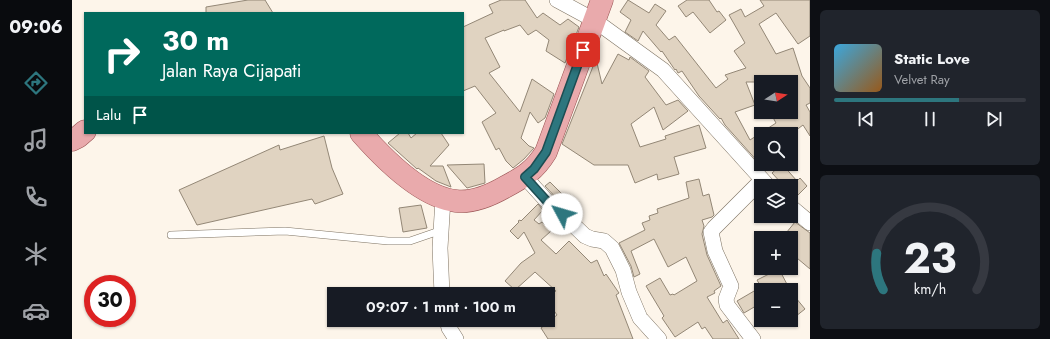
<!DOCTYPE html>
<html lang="id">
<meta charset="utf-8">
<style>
:root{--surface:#171b24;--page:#20242c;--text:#f1f3f6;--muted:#9ea1a6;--line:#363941;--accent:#2d767e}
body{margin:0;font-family:Jost,sans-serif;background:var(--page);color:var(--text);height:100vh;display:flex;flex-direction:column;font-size:15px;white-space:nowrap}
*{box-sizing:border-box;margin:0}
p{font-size:13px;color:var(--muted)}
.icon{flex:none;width:22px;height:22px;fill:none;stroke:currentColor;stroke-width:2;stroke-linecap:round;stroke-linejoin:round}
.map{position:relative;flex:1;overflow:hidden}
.details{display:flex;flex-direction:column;gap:10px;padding:10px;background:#0d0f14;width:240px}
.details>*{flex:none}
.hud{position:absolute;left:12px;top:12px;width:380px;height:122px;border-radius:0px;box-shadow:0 1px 3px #0004;background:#00695c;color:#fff;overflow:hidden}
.needle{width:26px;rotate:78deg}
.controls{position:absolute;left:682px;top:75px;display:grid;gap:8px}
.controls a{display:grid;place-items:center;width:44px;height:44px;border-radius:0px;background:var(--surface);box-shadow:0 1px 3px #0004;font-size:20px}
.speed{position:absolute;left:12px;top:275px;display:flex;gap:8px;font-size:20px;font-weight:700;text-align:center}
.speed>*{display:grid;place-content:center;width:52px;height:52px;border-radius:50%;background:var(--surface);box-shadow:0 1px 3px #0004;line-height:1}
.speed .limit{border:6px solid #d22;background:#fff;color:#111}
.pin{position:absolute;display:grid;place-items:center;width:34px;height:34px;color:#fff;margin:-17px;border-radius:8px;box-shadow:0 2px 6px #0006}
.me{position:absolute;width:44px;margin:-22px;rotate:309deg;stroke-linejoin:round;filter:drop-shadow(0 0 3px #0008)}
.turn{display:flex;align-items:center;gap:14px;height:84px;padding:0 12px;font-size:18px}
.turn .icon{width:52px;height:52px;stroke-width:2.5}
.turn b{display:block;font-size:28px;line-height:34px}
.then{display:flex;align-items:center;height:38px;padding:0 12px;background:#0003;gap:8px;font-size:15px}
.details .card{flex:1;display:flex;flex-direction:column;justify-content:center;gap:6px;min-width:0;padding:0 14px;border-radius:6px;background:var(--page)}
.details .dial{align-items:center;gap:0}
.dial svg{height:104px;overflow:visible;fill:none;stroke:var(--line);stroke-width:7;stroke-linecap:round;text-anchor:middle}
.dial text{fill:var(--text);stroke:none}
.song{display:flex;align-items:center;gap:12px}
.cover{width:48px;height:48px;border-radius:6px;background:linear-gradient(135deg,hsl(200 70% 55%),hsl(30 70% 35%))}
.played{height:4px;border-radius:2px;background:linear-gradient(90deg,var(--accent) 65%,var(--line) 65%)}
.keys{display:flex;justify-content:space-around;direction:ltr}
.trip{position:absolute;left:255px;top:287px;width:228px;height:40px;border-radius:0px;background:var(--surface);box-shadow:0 1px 3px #0004;font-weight:600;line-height:40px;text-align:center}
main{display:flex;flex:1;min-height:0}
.menu{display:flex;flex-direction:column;width:72px;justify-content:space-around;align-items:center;background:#090b0e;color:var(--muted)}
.menu .icon{width:28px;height:28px}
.menu .active{color:var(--accent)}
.menu b{font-size:18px;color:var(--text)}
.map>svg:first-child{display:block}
.building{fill:#e0d3c1;stroke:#938776;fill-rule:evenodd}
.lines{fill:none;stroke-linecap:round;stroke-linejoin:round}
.lane-casing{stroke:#7e7363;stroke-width:8}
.street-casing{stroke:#7e7363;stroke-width:16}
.primary-casing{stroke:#995353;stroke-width:23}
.lane{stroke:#fff;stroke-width:7}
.street{stroke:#fff;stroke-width:15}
.primary{stroke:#e9aaac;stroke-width:22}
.route-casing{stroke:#1d4d52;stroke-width:10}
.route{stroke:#2d767e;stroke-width:7}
</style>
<main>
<nav class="menu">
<b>09:06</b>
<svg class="icon active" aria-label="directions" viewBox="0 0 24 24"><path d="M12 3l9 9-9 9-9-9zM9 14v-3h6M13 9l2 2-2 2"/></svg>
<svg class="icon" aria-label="music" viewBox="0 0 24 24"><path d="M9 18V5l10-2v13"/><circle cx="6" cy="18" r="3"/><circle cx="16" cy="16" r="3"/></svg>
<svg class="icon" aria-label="phone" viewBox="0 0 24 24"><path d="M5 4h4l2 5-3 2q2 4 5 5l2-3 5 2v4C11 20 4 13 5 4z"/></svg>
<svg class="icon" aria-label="climate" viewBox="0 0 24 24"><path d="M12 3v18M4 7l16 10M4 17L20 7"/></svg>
<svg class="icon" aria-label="car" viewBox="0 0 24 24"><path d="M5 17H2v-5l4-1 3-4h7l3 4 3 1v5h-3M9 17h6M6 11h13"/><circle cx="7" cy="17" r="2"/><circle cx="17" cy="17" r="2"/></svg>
</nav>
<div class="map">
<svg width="738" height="339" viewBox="0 0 738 339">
<rect width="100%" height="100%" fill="#fdf5ea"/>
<path class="building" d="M 176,0 L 193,0 L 201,13 L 134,13 L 134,7 Z
M 429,0 L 453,0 L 465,18 L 471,13 L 488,25 L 496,19 L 507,27 L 493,63 L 474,51 L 477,40 L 464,30 L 456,35 L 448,25 L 432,31 L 432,30 L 413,38 L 428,67 L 417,73 L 448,112 L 460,79 L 482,94 L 473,118 L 466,123 L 458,112 L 449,138 L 457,146 L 462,148 L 452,159 L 441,168 L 434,161 L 427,148 L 424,150 L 410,122 L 424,113 L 403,86 L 391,91 L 391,27 L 421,13 L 417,5 Z
M 556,0 L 577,13 L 583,4 L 594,11 L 584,25 L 597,40 L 603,36 L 644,88 L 656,79 L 653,75 L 674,68 L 662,51 L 673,43 L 657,15 L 669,9 L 673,17 L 692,6 L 688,0 L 738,0 L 738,36 L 726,44 L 704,13 L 687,24 L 704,54 L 721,48 L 730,76 L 738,88 L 738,103 L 734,105 L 738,112 L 738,136 L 731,125 L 719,134 L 689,134 L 689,161 L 687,163 L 653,125 L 649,118 L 648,119 L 627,96 L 610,71 L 606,73 L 604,69 L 603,70 L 590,51 L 589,52 L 571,31 L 566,41 L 553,32 L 559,20 L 548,12 ZM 674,82 L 719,82 L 719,112 L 698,112 L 704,123 L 678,140 L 663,112 L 683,105 Z
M 615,0 L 637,0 L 645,12 L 647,11 L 654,20 L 638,33 L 621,12 L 614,17 L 606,6 Z
M 546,54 L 557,60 L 558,57 L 577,71 L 573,77 L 594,105 L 606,100 L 616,111 L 591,130 L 582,107 L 559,124 L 568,147 L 594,139 L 593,136 L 627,125 L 634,148 L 602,157 L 607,174 L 586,180 L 585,174 L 563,183 L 556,165 L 522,165 L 490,144 L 524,59 L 530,84 Z
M 328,133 L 336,133 L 339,138 L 345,133 L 369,133 L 377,145 L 358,166 L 371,166 L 379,187 L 364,181 L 346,168 L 345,169 L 316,143 Z
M 252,136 L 260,168 L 271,194 L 243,204 L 240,199 L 125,225 L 107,190 L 207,145 L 208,150 Z
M 412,164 L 413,183 L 395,188 L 375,165 Z
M 710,164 L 725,181 L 728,178 L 735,186 L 724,197 L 719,192 L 719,186 L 711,185 L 700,173 Z
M 627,179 L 631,196 L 637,194 L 642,215 L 640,217 L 630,220 L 632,226 L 630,234 L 635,255 L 649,286 L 642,291 L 643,293 L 635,297 L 651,323 L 655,320 L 667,339 L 641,339 L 633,327 L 630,329 L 626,322 L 603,337 L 590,318 L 592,316 L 574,286 L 588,278 L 598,295 L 601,294 L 602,295 L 625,281 L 614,257 L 596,267 L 582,239 L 559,251 L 568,274 L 562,277 L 559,266 L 547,243 L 573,230 L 570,223 L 578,220 L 577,216 L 586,213 L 585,209 L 617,198 L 614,182 Z
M 478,182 L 493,197 L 488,202 L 473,186 Z
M 466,204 L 471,210 L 462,220 L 467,224 L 470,222 L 479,231 L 469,240 L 484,254 L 497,241 L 519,263 L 525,260 L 532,276 L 534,274 L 547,293 L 544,295 L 561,339 L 476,339 L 469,328 L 485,315 L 476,302 L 476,296 L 484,291 L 463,272 L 443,290 L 433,281 L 449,263 L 463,253 L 452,232 L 446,239 L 438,231 L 447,222 L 446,221 L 448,220 L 449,221 Z
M 349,205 L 355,228 L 331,232 L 327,208 Z
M 723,222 L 738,233 L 738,269 L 719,253 L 719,238 L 710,238 Z
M 707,269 L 718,290 L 691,290 L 689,287 L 689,303 L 672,313 L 665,301 L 689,287 L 685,280 Z
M 719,292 L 733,309 L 719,320 Z"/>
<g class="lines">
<defs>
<path id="lane" d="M 99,235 L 213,231 L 316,241 L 338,241 L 370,230"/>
<path id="street" d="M 485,0 L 522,20 L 591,70 L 696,186
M 453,177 L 481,208 L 490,214 L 513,236 L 520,239 L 532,241 L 540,248 L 551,270 L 557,292 L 568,318 L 587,339
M 719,207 L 738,223
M 370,294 L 368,248 L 371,199
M 375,320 L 377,328 L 384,339
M 681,339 L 655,305 L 654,299 L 659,286 L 643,251 L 639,232 L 642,228 L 690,180"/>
<path id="primary" d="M 289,133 C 311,158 349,197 384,201 C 400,203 419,195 433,187 C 452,177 463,170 474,152 L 530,0
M 0,140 L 6,137 L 13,131"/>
</defs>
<use href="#lane" class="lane-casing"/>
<use href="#street" class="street-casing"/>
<use href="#primary" class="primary-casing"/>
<use href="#lane" class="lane"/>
<use href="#street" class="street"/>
<use href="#primary" class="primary"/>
</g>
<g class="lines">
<defs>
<path id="route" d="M 490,214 L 481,208 L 453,177 L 462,169 L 474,152 L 511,50"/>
</defs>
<use href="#route" class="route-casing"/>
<use href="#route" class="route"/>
</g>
</svg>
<div class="controls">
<a><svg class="needle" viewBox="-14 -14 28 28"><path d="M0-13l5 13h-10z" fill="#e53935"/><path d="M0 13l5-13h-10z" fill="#9ea1a6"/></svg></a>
<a><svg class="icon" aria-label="search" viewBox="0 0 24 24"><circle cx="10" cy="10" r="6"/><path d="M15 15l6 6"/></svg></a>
<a><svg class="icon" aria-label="layers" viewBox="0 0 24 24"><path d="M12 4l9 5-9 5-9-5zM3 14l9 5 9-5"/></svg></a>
<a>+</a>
<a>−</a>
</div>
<div class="speed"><div class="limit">30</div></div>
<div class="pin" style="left:511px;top:50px;background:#d93025"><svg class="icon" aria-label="arrive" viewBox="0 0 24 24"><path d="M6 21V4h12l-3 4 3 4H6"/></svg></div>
<svg class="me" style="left:490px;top:214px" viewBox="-20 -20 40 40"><circle r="19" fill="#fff"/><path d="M0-13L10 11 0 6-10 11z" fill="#2d767e"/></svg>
<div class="trip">09:07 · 1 mnt · 100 m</div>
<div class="hud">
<div class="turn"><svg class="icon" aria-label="right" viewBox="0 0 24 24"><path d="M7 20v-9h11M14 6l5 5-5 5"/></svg><div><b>30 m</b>Jalan Raya Cijapati</div></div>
<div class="then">Lalu<svg class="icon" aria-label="arrive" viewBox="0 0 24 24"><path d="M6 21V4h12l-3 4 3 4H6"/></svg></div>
</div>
</div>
<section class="details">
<div class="card">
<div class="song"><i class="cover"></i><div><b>Static Love</b><p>Velvet Ray</p></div></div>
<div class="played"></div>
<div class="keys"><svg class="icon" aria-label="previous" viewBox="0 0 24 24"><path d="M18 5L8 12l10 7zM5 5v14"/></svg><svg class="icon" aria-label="pause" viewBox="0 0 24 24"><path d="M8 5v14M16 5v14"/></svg><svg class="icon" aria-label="next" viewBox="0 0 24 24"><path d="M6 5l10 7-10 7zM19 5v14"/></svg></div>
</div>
<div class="card dial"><svg viewBox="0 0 100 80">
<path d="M14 69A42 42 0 1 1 86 69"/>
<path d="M14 69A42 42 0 0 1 9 41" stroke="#2d767e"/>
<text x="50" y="56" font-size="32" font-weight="700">23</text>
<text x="50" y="72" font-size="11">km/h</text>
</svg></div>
</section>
</main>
